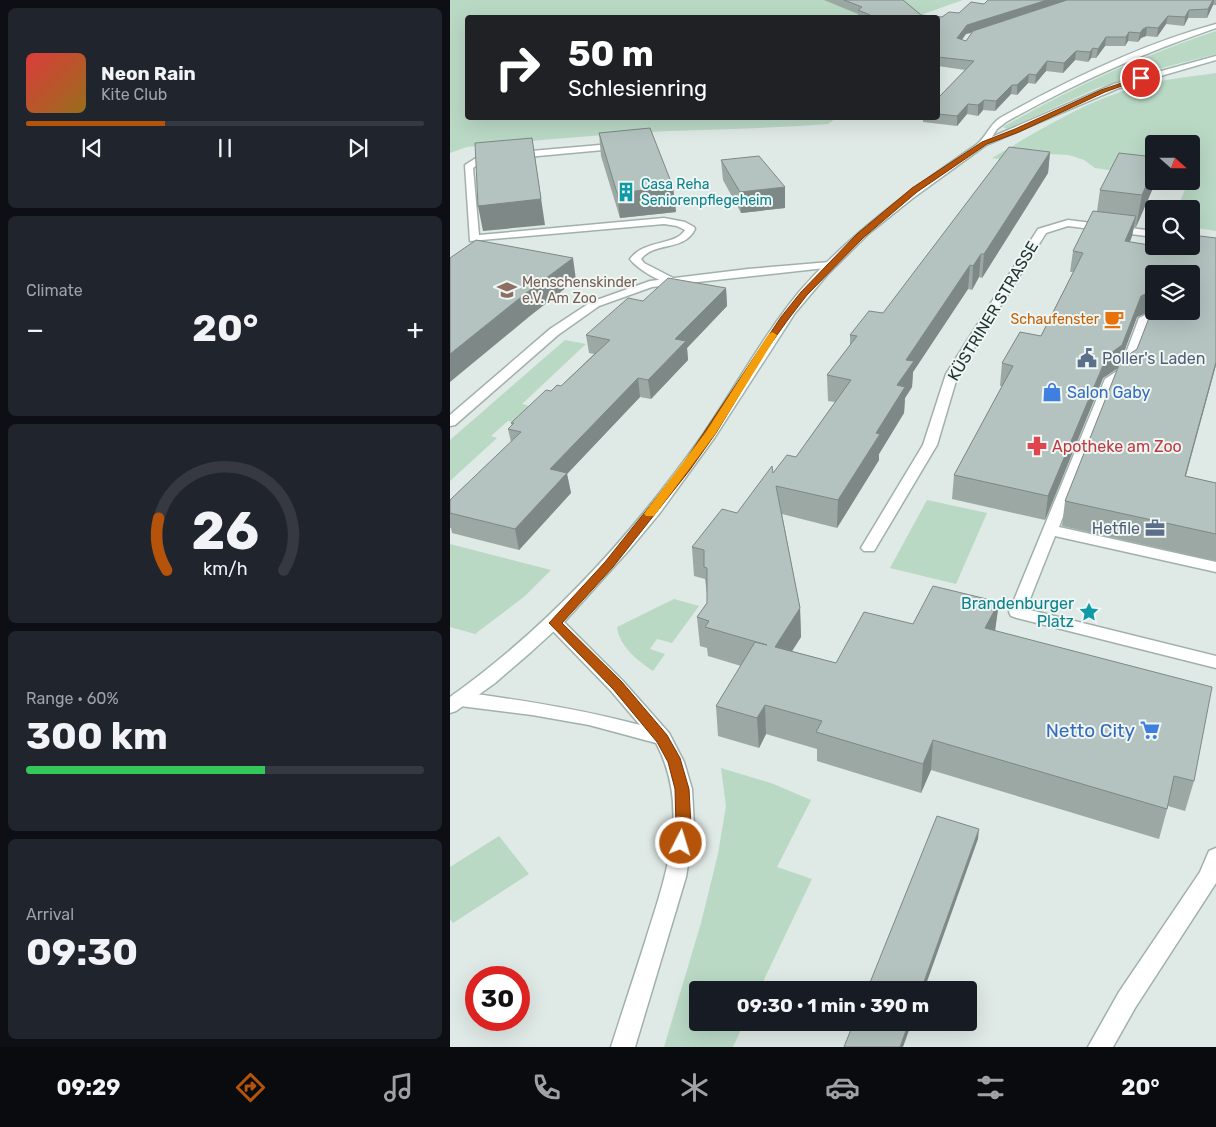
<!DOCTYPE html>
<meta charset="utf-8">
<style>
:root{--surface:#171b24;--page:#20242c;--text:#f1f3f6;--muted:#9ea1a6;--line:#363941;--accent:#b45309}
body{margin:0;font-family:Rubik,sans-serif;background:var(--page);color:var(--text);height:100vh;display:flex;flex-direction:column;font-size:19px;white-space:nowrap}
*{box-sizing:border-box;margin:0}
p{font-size:16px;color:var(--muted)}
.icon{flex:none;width:28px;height:28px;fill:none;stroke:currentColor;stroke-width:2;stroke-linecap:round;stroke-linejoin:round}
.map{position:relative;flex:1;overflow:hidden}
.details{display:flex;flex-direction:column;gap:8px;padding:8px;background:#0d0f14;width:450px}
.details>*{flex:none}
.top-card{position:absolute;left:15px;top:15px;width:475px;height:105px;border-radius:5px;box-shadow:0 5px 20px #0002;background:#202124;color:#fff;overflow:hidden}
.needle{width:32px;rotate:111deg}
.fabs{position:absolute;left:695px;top:135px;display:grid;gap:10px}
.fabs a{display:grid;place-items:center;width:55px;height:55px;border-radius:5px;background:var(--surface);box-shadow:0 5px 20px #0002;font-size:25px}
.speed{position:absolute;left:15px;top:966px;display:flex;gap:10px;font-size:25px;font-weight:700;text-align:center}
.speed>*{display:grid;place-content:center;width:65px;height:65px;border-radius:50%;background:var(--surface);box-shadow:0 5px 20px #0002;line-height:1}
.speed .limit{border:8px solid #d22;background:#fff;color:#111}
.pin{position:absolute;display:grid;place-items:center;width:42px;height:42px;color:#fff;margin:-21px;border:2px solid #fff;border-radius:50%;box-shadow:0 1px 5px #0007}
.me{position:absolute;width:55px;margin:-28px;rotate:5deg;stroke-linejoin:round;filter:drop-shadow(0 0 4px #0008)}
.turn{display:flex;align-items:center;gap:18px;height:105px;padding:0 20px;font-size:22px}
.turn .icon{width:65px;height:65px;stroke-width:2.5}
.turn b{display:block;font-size:35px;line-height:42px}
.big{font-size:38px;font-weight:700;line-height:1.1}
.details .widget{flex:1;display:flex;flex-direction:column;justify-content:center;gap:8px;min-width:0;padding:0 18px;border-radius:8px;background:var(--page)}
.details .dial{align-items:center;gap:0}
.dial svg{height:130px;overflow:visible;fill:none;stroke:var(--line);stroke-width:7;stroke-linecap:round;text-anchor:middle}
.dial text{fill:var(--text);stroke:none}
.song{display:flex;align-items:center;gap:15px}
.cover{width:60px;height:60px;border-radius:8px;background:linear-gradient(135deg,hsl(0 70% 55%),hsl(40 70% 35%))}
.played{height:5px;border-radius:2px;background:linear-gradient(90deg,var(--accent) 35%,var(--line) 35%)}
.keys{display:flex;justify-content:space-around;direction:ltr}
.heat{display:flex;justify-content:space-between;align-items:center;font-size:28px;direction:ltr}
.charge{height:8px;border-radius:4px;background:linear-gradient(90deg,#34c759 60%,var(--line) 0)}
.trip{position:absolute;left:239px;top:981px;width:288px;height:50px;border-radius:5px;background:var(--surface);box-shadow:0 5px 20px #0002;font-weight:700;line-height:50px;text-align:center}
.tabs{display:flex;height:80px;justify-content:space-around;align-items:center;background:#090b0e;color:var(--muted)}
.tabs .icon{width:35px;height:35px}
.tabs .current{color:var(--accent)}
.tabs b{font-size:22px;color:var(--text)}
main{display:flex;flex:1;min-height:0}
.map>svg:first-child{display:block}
.green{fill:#b9d9c5}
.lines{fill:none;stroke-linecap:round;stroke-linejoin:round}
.lane-casing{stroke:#a2b0ac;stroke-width:3}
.street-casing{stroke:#a2b0ac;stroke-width:3}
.secondary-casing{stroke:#9fb4ae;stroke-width:3}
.lane{fill:#fff;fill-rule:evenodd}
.street{fill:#fff;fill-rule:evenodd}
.secondary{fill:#fff;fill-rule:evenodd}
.wall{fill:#9ba8a4;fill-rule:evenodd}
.shaded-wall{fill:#7e8886}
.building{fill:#b4c3bf;stroke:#7e8886}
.route{fill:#b45309;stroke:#753606}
.slow{fill:#f59e0b}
.labels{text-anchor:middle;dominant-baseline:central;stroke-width:4;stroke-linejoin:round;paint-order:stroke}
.far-culture-label{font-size:14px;fill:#0d838f;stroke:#eff6f3;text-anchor:start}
.far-education-label{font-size:14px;fill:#785e54;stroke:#eff6f3;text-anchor:start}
.far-food-label{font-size:14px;fill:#c56008;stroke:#eff6f3;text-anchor:end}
.street-label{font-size:16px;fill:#213734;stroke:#eff6f3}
.service-label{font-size:16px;fill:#4e5e75;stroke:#eff6f3;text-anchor:start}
.shop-label{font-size:16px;fill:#366cbe;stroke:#eff6f3;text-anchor:start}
.health-label{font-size:16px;fill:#be3a42;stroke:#eff6f3;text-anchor:start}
.culture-label{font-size:16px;fill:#0d838f;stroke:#eff6f3;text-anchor:end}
.near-shop-label{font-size:19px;fill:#366cbe;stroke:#eff6f3;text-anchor:end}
</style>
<main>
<section class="details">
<div class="widget">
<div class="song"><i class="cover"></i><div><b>Neon Rain</b><p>Kite Club</p></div></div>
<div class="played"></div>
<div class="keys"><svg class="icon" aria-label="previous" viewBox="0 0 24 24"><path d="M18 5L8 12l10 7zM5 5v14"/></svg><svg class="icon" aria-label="pause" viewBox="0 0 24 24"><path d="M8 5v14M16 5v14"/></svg><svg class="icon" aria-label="next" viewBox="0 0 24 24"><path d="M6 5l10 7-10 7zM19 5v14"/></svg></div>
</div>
<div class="widget"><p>Climate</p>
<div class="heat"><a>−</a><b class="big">20°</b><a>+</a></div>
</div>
<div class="widget dial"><svg viewBox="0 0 100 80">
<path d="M14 69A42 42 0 1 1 86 69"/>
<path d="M14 69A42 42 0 0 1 9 37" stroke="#b45309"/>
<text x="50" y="56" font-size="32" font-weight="700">26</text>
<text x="50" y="72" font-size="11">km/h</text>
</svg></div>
<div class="widget"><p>Range · 60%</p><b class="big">300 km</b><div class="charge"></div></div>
<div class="widget"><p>Arrival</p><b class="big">09:30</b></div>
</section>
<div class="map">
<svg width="766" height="1047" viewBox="0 0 766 1047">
<rect width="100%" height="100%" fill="#dfe9e5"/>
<path class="green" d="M 0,0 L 513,0 L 462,18 L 18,18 L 18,118 L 386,118 L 378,124 C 325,128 272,129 218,131 C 151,134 84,141 17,147 L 0,153 Z
M 766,31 L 766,54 L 700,71 L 645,89 L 557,129 L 553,127 C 621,88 691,56 766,31 Z
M 766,73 L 766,231 L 741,227 L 741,209 L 727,209 L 738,182 L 735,181 L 741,181 L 741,144 L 704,144 L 704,177 L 645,168 L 634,160 L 619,155 L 599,154 L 575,163 L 542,158 C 588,131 635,101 687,87 C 712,79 740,77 766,73 Z
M 115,340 L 136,344 L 72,404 L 94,410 L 78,425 L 58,421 L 41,436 L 47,438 L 0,481 L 0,440 Z
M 477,500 L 537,513 L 506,584 L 440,568 Z
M 0,544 L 101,570 L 75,596 L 25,634 L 0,627 Z
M 224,599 L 249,606 L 222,643 L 207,639 L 200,649 L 215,654 L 203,671 C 188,661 169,646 167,627 Z
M 271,768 L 321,783 L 361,800 L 327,867 L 362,879 L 309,990 L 248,990 L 248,1022 L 294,1023 L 283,1047 L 214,1047 L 251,923 L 268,854 L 276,806 Z
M 49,836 L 79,874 L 3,923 L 0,919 L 0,867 Z"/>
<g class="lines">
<defs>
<path id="lane" d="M 150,145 L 154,148 L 153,150 L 45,160 L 32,162 L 23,168 L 29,235 L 214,218 L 235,222 L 244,227 L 245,229 C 234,252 205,241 191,259 L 194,263 L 225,279 L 227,281 L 225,283 C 214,286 186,268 180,259 C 195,239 226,246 235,230 L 227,226 L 214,224 L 20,241 L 15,165 L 26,158 L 45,154 Z"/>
<path id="street" d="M 618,220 L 704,231 L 704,237 L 618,226 L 596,233 L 508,374 L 487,445 L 424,551 L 414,551 L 411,548 L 473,445 L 496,374 L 588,229 Z
M 380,262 L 384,263 L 385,265 L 384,267 L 202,287 L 149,306 L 108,335 L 5,425 L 0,426 L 0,415 L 100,329 L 141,302 L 200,281 L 298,269 Z
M 695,315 L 701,318 L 681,371 L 666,381 L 609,527 L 766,562 L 766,572 L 605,536 L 576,609 L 766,656 L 766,668 L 567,618 L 561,616 L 559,612 L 655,379 L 670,369 L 689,318 Z
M 105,617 L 111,619 L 173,681 L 219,733 L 234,762 L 242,789 L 244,826 L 236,877 L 185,1047 L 161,1047 C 172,1012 184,977 195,942 C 216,875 241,809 206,743 L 139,725 L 82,715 L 10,706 L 4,704 L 1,699 L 4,694 L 10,692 C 72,700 129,709 190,725 L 161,691 L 99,627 L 97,623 L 99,619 Z
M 766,848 L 766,883 L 685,1008 L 663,1047 L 638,1047 L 669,992 L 750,872 L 759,851 Z"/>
<path id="secondary" d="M 766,24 L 766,28 C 693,53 623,84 556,122 L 547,129 L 542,137 L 664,84 L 766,56 L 766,60 L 669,88 L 536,145 L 463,198 L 418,234 L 377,275 L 345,313 L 265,437 L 209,514 L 179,550 L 116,620 L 81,652 L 45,683 L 6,711 L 0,713 L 0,697 C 101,625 183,534 254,433 C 286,386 313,336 349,292 C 400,233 462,189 526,145 C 536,138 539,125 550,118 C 618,80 690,45 766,24 Z"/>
</defs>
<use href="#lane" class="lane-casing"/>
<use href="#street" class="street-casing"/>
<use href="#secondary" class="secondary-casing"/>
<use href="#lane" class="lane"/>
<use href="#street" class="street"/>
<use href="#secondary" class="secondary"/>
</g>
<path class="wall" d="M 374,0 L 453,0 L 471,15 L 492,17 L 509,13 L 534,4 L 538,0 L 766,0 L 766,5 L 763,5 L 757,18 L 738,18 L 734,26 L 716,24 L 707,37 L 696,36 L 691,38 L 688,42 L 678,41 L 675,46 L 655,46 L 646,58 L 641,58 L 638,62 L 625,60 L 613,73 L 596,71 L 585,84 L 578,83 L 567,95 L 561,94 L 545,111 L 533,110 L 528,116 L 517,114 L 507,126 L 473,122 L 473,118 L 488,118 L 488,98 L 515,70 L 488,66 L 488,18 L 408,18 L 408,14 ZM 522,33 L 516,41 L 512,40 L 516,34 Z
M 149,133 L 223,187 L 226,212 L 170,218 L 151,156 Z
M 600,152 L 598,173 L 532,278 L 529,277 L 522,290 L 518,289 L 463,372 L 462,387 L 455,398 L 454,413 L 429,454 L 429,460 L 387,528 L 332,514 L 350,608 L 351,637 L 342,651 L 386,663 L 463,624 L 549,602 L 545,630 L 744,781 L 735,811 L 718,806 L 709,839 L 481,770 L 471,793 L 367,761 L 367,749 L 316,734 L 309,748 L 268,736 L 266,706 L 291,666 L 258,656 L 257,648 L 250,646 L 247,617 L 257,603 L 257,594 L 255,579 L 244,576 L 242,547 L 287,513 L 323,473 L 346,457 L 385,402 L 378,401 L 377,375 L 400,345 L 400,335 L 433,313 Z
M 669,153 L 704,157 L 704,181 L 703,188 L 686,227 L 684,227 L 682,236 L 680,242 L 736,251 L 738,246 L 741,246 L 741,238 L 742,235 L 766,238 L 766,365 L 736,476 L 766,483 L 766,561 L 612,526 L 615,501 L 668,368 L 653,378 L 595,520 L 502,499 L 504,475 L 552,386 L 550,386 L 552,363 L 570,332 L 591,336 L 623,272 L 620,272 L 623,251 L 643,211 L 647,211 L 650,190 ZM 704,274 L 741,274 L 741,311 L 704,311 ZM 696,313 L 700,316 L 687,349 L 671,360 L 687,317 Z
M 271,160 L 335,208 L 291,213 L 273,180 Z
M 276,288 L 277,306 L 237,348 L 238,360 L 201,399 L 190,397 L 117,474 L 121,493 L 69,550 L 2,533 L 1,528 L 0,528 L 0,500 L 61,442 L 58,429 L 62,426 L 61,423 L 101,391 L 111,386 L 144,354 L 139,353 L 136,335 L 193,301 Z"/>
<path class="shaded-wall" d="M 597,0 L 622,0 L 516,34 L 506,47 L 507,38 L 517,25 Z
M 763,0 L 764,0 L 763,5 L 757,18 L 758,9 Z
M 739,10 L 738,18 L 734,26 L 735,17 Z
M 718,16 L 716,24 L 707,37 L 708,28 Z
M 697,27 L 696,36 L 691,38 L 688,42 L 690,33 L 693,29 Z
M 679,32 L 678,41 L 675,46 L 676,37 Z
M 656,37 L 655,46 L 646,58 L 648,49 Z
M 643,48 L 641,58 L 638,62 L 640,52 Z
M 626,51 L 625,60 L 613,73 L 614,63 Z
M 597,61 L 596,71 L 585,84 L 586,75 Z
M 579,74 L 578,83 L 567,95 L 567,85 Z
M 562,85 L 561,94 L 545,111 L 546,101 Z
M 534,100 L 533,110 L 528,116 L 528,105 Z
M 518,104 L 517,114 L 507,126 L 507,116 Z
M 82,138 L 95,225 L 33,231 L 28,206 Z
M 600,152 L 598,173 L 532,278 L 534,254 Z
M 704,168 L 704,181 L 703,188 L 686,227 L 692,195 Z
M 223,187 L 226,212 L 170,218 L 167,193 Z
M 335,187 L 335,208 L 291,213 L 290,192 Z
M 686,216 L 682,236 L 671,262 L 675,241 Z
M 531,254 L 529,277 L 522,290 L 523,266 Z
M 123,258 L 126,280 L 80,316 L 0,382 L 0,354 L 76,293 Z
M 520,265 L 518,289 L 463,372 L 462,387 L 455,398 L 454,413 L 429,454 L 429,460 L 387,528 L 388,500 L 426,433 L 447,385 L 456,360 Z
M 276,288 L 277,306 L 237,348 L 238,360 L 201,399 L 198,380 L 225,339 Z
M 700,292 L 696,313 L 687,317 L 668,368 L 653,378 L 595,520 L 598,496 L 657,356 L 691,296 Z
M 766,362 L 766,365 L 729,500 L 735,476 Z
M 188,378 L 190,397 L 117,474 L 121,493 L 69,550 L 65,529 L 100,469 Z
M 549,602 L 545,631 L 535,628 Z
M 350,608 L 351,637 L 326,676 L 325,647 Z
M 315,705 L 316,734 L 309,748 L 307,718 Z
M 483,740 L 481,770 L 471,793 L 473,764 Z
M 529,829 L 528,839 L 474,990 L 471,990 Z
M 459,1022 L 462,1022 L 453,1047 L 450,1047 Z"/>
<path class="building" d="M 394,0 L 453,0 L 471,15 L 492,17 L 499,12 L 509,13 L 521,2 L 534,4 L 538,0 L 597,0 L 517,25 L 507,38 L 516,41 L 523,31 L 617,0 L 763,0 L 758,9 L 739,10 L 735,17 L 718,16 L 708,28 L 697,27 L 693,29 L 690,33 L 679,32 L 676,37 L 656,37 L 648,49 L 643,48 L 640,52 L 626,51 L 614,63 L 597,61 L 586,75 L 579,74 L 567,85 L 562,85 L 546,101 L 534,100 L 528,105 L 518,104 L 507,116 L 488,114 L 488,98 L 524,61 L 488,57 L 488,18 L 427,18 L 408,10 L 412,7 Z
M 200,128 L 223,187 L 167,193 L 149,133 Z
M 82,138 L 91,199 L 28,206 L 25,143 Z
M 559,147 L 600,152 L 534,254 L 531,254 L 523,266 L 520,265 L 456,360 L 464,361 L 447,385 L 455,387 L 426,433 L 430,434 L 388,500 L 326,486 L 350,608 L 325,647 L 386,663 L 414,612 L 463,624 L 483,586 L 549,602 L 535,628 L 762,687 L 744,781 L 724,776 L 717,809 L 483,740 L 473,764 L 366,732 L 372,721 L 315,705 L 307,718 L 266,706 L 305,642 L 317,645 L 255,627 L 259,621 L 247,617 L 257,603 L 257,568 L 254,567 L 254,550 L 242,547 L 272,509 L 287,513 L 322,466 L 323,473 L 337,455 L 346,457 L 401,380 L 377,375 L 407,336 L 400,335 L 419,311 L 433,313 Z
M 669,153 L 704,157 L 704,168 L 692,195 L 650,190 Z
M 309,156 L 335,187 L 290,192 L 271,160 Z
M 643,211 L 686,216 L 675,241 L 736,251 L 738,246 L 741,246 L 741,238 L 742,235 L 766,238 L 766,362 L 735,476 L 766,483 L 766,534 L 615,501 L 671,360 L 687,349 L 704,305 L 704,311 L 741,311 L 741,274 L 704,274 L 704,295 L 700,292 L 691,296 L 672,345 L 657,356 L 598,496 L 504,475 L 563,366 L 552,363 L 570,332 L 591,336 L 633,253 L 623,251 Z
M 26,240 L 123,258 L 76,293 L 0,354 L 0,258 Z
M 218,278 L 276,288 L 225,339 L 236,341 L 198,380 L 188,378 L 100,469 L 117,473 L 65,529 L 0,513 L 0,500 L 71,432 L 58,429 L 64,423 L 61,423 L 96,390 L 101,391 L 107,385 L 111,386 L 160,340 L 136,335 L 178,298 L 193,301 Z
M 487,816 L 529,829 L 471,990 L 417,990 Z
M 404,1022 L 459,1022 L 450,1047 L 394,1047 Z"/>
<path class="route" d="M 689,77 L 694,78 L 655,92 L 569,132 L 537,144 L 467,192 L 413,238 L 357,295 L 337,321 L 315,352 L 266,433 L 239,471 L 163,567 L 112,623 L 172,682 L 217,735 L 230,758 L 239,789 L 241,826 L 236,848 L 231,849 L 226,848 L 223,843 L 226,826 L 225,789 L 218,762 L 207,742 L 163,689 L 99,623 L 155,562 L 231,467 L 331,317 L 351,292 L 407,234 L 462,188 L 532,142 L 565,129 L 651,90 Z"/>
<path class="slow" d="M 322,332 L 327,335 L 266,433 L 204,516 L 196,516 L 194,514 L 196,511 L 256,432 L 318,335 Z"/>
<defs>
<symbol id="building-bare" viewBox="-9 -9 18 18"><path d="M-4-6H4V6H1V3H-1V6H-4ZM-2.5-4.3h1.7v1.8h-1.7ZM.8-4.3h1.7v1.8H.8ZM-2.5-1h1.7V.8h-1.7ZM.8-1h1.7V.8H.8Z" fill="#0f9aa8" stroke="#eff6f3" stroke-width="2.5" paint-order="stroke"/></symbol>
<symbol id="school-bare" viewBox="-9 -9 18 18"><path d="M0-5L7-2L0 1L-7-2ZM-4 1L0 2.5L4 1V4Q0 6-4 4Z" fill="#8d6e63" stroke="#eff6f3" stroke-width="2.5" paint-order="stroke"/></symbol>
<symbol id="cafe-bare" viewBox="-9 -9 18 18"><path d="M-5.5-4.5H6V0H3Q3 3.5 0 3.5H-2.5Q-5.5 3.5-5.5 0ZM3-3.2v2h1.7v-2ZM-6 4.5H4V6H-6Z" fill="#e8710a" stroke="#eff6f3" stroke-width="2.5" paint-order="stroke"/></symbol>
<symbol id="civic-bare" viewBox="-9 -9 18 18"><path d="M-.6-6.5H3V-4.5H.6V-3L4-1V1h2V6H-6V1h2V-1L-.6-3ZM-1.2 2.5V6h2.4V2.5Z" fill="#5c6f8a" stroke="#eff6f3" stroke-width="2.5" paint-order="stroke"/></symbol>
<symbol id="shop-bare" viewBox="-9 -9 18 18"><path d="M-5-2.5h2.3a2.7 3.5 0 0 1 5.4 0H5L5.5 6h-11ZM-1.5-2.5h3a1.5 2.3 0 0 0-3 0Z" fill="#3f7fe0" stroke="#eff6f3" stroke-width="2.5" paint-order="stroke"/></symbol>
<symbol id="pharmacy-bare" viewBox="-9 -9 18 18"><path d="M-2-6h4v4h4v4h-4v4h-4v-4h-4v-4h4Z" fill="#e0444e" stroke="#eff6f3" stroke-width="2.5" paint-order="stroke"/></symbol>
<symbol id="office-bare" viewBox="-9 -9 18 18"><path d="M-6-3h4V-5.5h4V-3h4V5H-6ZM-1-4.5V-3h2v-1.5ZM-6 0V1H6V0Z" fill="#5c6f8a" stroke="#eff6f3" stroke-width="2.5" paint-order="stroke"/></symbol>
<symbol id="sight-bare" viewBox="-9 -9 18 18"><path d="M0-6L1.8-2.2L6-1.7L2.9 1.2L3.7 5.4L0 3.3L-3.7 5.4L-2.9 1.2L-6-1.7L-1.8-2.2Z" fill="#0f9aa8" stroke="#eff6f3" stroke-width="2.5" paint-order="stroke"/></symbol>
<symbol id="supermarket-bare" viewBox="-9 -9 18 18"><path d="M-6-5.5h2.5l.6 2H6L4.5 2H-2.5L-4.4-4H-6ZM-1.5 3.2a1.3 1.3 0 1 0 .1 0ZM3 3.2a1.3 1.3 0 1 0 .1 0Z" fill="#3f7fe0" stroke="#eff6f3" stroke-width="2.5" paint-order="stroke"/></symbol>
</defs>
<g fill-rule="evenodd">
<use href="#building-bare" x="162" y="178" width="28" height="28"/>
<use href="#school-bare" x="43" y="276" width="28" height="28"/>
<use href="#cafe-bare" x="650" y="305" width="28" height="28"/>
<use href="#civic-bare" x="623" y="344" width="28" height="28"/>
<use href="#shop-bare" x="588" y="378" width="28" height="28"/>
<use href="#pharmacy-bare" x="573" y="432" width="28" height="28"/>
<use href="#office-bare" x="691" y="514" width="28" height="28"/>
<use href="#sight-bare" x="625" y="598" width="28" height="28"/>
<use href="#supermarket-bare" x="686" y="716" width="28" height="28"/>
</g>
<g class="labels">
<g class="far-culture-label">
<text x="191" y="184">Casa Reha<tspan x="191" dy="16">Seniorenpflegeheim</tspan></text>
</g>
<g class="far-education-label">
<text x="72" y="282">Menschenskinder<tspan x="72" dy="16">e.V. Am Zoo</tspan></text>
</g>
<g class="far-food-label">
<text x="649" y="319">Schaufenster</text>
</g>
<g class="street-label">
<text transform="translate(543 311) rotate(-59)">KÜSTRINER STRASSE</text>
</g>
<g class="service-label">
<text x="652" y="358">Poller's Laden</text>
<text x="690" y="528" text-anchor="end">Hetfile</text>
</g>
<g class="shop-label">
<text x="617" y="392">Salon Gaby</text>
</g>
<g class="health-label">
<text x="602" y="446">Apotheke am Zoo</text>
</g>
<g class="culture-label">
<text x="624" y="603">Brandenburger<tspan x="624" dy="18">Platz</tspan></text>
</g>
<g class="near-shop-label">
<text x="685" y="730">Netto City</text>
</g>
</g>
</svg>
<div class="fabs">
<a><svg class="needle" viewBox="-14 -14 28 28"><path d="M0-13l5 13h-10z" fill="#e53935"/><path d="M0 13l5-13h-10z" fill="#9ea1a6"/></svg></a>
<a><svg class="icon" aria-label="search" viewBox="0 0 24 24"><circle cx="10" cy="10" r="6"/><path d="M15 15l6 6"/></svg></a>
<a><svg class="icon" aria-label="layers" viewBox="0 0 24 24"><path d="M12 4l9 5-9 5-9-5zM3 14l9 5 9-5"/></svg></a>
</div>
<div class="speed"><div class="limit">30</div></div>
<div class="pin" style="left:691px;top:78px;background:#d93025"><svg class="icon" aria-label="arrive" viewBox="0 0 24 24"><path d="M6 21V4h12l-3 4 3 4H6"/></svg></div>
<svg class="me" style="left:231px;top:843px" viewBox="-20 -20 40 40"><circle r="17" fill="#b45309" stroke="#fff" stroke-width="3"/><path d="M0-11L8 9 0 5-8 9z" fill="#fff"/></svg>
<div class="trip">09:30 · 1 min · 390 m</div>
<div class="top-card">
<div class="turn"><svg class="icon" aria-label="right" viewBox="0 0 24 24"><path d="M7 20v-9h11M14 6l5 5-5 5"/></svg><div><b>50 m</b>Schlesienring</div></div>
</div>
</div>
</main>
<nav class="tabs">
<b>09:29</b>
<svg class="icon current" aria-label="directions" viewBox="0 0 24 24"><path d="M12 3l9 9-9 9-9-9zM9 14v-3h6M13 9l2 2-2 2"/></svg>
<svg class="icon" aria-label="music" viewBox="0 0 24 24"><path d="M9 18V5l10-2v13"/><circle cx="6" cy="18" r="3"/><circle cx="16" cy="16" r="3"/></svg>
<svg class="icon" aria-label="phone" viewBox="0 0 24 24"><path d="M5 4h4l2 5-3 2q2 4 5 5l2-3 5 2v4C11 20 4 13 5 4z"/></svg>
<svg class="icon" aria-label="climate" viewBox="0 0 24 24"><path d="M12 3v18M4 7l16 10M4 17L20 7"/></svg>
<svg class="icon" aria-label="car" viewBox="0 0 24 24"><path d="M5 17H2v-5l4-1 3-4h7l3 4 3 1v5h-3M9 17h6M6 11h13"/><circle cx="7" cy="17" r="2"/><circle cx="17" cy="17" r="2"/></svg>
<svg class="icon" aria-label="filters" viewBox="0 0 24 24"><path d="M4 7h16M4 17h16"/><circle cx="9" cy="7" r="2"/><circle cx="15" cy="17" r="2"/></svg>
<b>20°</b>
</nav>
